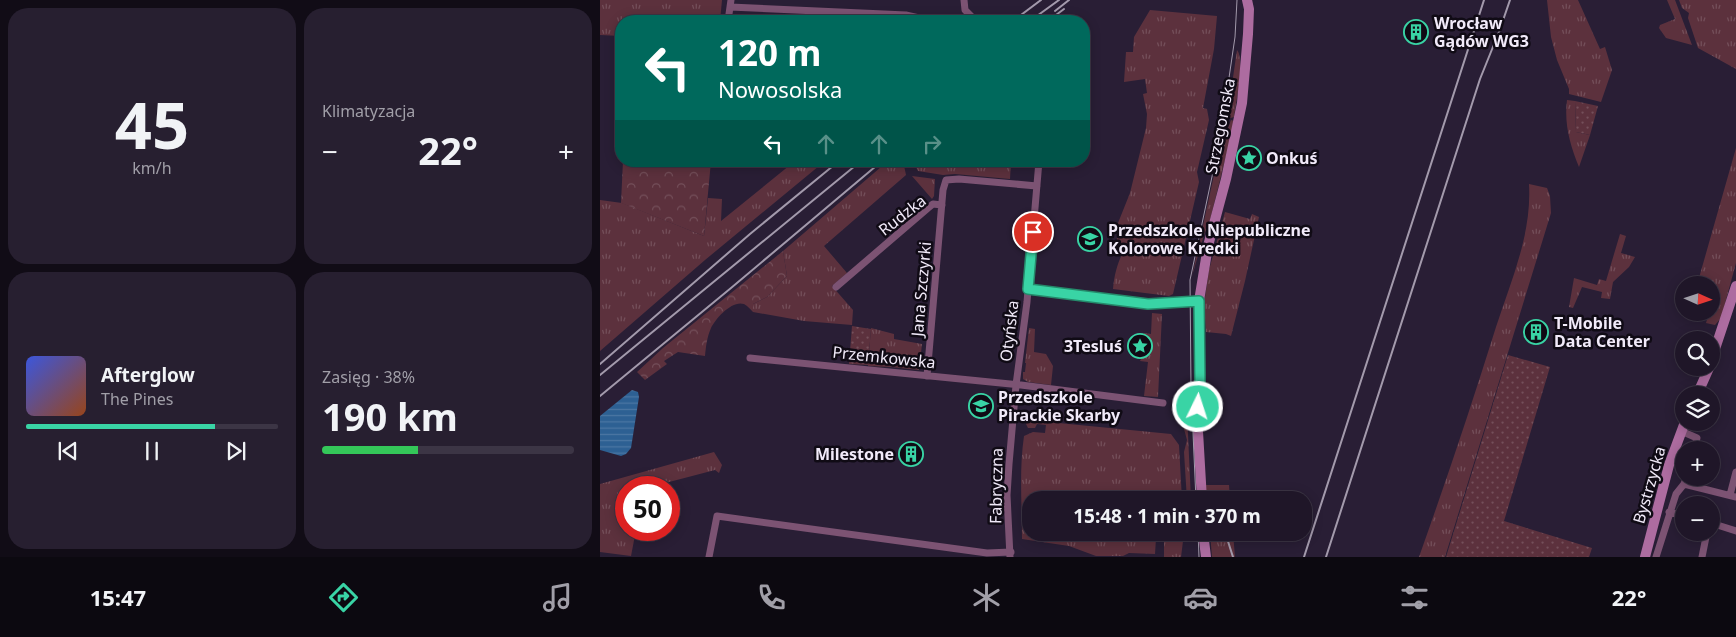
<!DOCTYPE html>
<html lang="pl">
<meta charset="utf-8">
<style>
:root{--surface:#1f1628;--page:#271f30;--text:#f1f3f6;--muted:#a19fa8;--line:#3c3545;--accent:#39d4a5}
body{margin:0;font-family:"Noto Sans",sans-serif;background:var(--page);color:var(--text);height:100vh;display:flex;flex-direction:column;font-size:19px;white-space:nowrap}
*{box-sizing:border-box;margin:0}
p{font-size:16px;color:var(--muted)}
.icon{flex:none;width:28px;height:28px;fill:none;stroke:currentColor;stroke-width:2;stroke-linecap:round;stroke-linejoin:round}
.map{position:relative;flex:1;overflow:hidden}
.panel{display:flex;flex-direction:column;gap:8px;padding:8px;background:#110c16;width:600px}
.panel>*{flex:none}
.hud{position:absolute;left:15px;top:15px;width:475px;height:152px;border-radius:20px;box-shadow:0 2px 12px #0003,0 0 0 1px var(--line);background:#00695c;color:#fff;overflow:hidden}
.needle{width:32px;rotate:93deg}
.buttons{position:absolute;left:1075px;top:276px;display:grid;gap:10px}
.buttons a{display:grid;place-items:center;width:45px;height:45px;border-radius:50%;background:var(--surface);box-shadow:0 2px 12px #0003,0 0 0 1px var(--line);font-size:25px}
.speed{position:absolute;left:15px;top:476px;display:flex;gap:10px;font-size:25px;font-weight:700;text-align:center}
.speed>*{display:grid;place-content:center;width:65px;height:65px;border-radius:50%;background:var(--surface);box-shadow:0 2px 12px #0003,0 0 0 1px var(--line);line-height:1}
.speed .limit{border:8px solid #d22;background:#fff;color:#111}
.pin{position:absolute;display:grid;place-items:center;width:42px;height:42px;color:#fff;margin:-21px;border:2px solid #fff;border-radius:50%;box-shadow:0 1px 5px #0007}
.me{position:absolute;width:55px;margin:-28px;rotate:4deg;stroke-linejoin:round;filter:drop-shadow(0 0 4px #0008)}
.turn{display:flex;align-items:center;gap:18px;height:105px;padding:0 20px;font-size:22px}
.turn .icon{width:65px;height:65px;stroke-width:2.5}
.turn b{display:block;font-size:35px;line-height:42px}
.lanes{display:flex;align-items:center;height:48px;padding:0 20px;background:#0003;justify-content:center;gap:25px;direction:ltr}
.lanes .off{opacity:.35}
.big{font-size:38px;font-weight:700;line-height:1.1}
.panel .card{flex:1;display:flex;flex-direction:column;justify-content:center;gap:8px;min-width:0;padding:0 18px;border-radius:20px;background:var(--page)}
.panel .dial{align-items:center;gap:0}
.dial b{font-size:65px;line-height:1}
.song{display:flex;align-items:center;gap:15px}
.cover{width:60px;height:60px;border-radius:8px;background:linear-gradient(135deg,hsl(230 70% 55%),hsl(20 70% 35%))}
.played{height:5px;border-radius:2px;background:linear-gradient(90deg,var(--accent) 75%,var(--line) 75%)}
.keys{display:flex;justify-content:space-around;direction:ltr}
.heat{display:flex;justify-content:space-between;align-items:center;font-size:28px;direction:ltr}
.charge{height:8px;border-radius:4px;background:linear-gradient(90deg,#34c759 38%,var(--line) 0)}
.panel .tiles{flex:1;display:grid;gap:8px;grid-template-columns:repeat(2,1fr)}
.trip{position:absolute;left:422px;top:491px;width:290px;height:50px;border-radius:20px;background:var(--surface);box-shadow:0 2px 12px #0003,0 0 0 1px var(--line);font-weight:700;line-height:50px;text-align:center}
.tabs{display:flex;height:80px;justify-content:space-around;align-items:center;background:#0c0910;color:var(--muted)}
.tabs .icon{width:35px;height:35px}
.tabs .on{color:var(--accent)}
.tabs b{font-size:22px;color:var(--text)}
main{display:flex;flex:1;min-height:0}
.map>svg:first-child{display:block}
.grass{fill:url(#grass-tufts)}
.forest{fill:url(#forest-crowns)}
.garden{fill:url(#garden-dots)}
.water{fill:url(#water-rules)}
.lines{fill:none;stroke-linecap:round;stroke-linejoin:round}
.street{stroke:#7c5373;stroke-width:7}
.secondary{stroke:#ad6ca0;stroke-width:10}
.tram{stroke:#a39aac;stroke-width:1}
.rail{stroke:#a39aac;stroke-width:2}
.route-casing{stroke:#258a6b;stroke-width:12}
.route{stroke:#39d4a5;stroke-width:9}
.labels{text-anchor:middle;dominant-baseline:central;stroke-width:5;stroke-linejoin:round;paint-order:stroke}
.poi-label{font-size:16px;font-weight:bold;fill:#f1eaf9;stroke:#100b15;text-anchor:start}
.street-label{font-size:16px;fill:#f1eaf9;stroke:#100b15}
</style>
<main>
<section class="panel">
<div class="tiles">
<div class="card dial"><b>45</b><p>km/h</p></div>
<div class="card"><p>Klimatyzacja</p>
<div class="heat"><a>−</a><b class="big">22°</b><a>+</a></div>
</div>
<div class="card">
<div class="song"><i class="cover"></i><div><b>Afterglow</b><p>The Pines</p></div></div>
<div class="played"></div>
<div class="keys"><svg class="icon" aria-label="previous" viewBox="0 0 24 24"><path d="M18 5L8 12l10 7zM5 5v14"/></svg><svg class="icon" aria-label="pause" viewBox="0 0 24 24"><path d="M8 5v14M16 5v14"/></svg><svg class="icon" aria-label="next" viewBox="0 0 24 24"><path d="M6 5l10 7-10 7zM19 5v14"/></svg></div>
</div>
<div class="card"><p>Zasięg · 38%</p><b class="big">190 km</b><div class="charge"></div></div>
</div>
</section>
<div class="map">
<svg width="1136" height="557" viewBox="0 0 1136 557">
<defs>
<pattern id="grass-tufts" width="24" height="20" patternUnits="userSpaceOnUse" patternTransform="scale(1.25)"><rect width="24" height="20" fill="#5c313d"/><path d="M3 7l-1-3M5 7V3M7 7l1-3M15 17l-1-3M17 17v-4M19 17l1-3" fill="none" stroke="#744f5a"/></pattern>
<pattern id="forest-crowns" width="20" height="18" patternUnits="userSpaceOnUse" patternTransform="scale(1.25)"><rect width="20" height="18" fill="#5c313d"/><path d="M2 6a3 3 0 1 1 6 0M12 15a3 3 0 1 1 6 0" fill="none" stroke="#744f5a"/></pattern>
<pattern id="garden-dots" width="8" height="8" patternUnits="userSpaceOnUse" patternTransform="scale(1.25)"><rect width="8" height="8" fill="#5c313d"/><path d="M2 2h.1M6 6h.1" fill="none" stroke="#744f5a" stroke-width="1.8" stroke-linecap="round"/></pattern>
<pattern id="water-rules" width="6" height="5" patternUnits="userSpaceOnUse" patternTransform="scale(1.25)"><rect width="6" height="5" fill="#2d6093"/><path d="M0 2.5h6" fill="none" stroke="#4c77a3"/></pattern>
</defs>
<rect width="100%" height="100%" fill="#291e35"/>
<path class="grass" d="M 0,0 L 122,0 L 120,21 L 21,21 L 21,36 L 0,35 Z
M 947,0 L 978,0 L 1000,49 L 1005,47 L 1012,70 L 1001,102 L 969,94 L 969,89 L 957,60 L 951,37 Z
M 1067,0 L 1075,0 L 1092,45 L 1066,38 L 1059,28 L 1060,25 L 1075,19 Z
M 1079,0 L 1136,0 L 1136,69 L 1098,48 L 1088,18 L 1089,13 L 1082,8 Z
M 550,10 L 617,16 L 614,49 L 603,108 L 607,109 L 609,120 L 597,172 L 599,182 L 573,294 L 569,296 L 513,289 C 514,276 517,265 522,254 L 516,252 L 518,223 L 530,193 L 546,128 L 547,114 L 543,94 L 547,93 L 545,79 L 524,82 L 526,52 L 533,52 L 534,37 Z
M 637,50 C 645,59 636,103 634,117 L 627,119 Z
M 967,100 L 975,101 L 976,132 L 990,135 L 979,167 C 970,145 964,124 967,100 Z
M 631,120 L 634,121 L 632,132 L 610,220 L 604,235 L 592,276 L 621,143 L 622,128 L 628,128 Z
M 1136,148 L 1136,263 L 1121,318 L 1115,325 L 1106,323 L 1109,313 L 1111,312 L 1111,285 L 1097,285 Z
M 195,161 L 225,161 L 105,260 L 0,351 L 0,200 L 22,203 L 104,236 L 108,198 L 122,199 L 121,221 Z
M 288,161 L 303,161 L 306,175 L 224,246 L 247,273 L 232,286 L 253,310 L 252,325 L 204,321 L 153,312 L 153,304 L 167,297 L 187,276 L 183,251 Z
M 323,161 L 411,161 L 410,179 L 355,174 L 343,175 L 318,171 L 316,167 Z
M 312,176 L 335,179 L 334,196 L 332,199 Z
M 929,184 L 947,188 L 950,196 L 951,213 L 845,557 L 819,557 C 846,481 872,404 896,327 C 911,281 932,234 929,184 Z
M 625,212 L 650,219 L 652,214 L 659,217 L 645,281 L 631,336 L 626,334 L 606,332 L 604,304 L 609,270 Z
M 1020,234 L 1026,236 L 1021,253 L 1035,257 L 1029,267 L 1013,282 L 1010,299 L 1001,298 L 1002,292 L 982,287 L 973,308 L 969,307 L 974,278 L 997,285 L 999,279 L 1006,281 Z
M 552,313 L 562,314 L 558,397 L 544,396 L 548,362 L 540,361 L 543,355 L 541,355 L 541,350 L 549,350 L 549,345 L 543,344 L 544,333 L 551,334 Z
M 271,328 L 294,334 L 294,339 L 322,344 L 319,370 L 291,367 L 268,366 Z
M 429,328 L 435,329 L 434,352 L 446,354 L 453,366 L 451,385 L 428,382 L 423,379 L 423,372 L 425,372 L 426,363 L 425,363 Z
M 582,391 L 586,391 L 591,500 L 587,500 L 584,452 L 587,440 L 583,425 Z
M 428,420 L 571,434 L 579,445 L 582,500 L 431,500 L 431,532 L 554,533 L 556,538 L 555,554 L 529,553 L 523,556 L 496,556 L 469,546 L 422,539 C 422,505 419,470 424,436 L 433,432 L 445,433 L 446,425 L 437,424 L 435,428 L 428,428 L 426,424 Z
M 114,452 L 122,465 L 119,473 L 115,470 L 50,487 L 26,488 L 26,530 L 36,530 L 31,556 L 0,552 L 0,484 Z
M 605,485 L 629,485 L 630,500 L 607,500 Z
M 564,533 L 584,533 L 581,557 L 564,557 Z
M 610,533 L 633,533 L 635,557 L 612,557 Z"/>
<path class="forest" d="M 23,161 L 111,161 L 104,236 L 21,203 Z
M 183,251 L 187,276 L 167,297 L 153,304 L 153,312 C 150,309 148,306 144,304 C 132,300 116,318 111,328 C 107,337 106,346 105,356 L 78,352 L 64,361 L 67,364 L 45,380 L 37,372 L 63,348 Z"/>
<path class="garden" d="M 975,101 L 998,106 L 990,135 L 976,132 Z
M 252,326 L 271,329 L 268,365 L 249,364 Z
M 908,355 L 950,367 L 904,521 L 992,548 L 989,557 L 846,557 Z"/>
<path class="water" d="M 32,390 L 38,392 L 39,397 L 31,448 L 26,454 L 21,456 L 0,450 L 0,416 Z"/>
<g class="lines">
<path class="street" d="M 364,0 L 365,10 L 376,21
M 130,7 L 306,15 C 323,19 356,27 370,16
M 128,21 L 131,0
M 236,287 L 328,208 L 333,204 L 342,205
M 428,289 L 548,304 L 599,301
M 150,358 L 421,385 L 563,403
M 327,376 L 343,190 L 346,180 L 359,179 L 437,186
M 1081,431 L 1097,438 L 1094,450
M 1084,484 L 1136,497
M 1130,495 L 1136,472
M 1069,512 L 1084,516
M 1111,523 L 1136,531
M 109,557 L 117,516 L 387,553 L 411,552
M 410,557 L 407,495 L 409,464 L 416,385 L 427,302 L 439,161
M 1056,557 L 1076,494 L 1084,484 L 1086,478
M 1102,557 L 1107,532"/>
<path class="secondary" d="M 1111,361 L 1136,286
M 1097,395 L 1109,368
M 602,500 L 597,414 L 600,383 L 599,301 L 608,246 L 626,179 L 642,103 L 648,34 L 649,9 L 647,0
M 603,532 L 606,557
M 1045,557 L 1069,465 L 1085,422"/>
<path class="tram" d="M 596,500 L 591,388 L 590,280 L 620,139 L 635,37 L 637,0
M 598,532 L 599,557"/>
<path class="rail" d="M 455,11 L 469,0
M 413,21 L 441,0
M 430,21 L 459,0
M 448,21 L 464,9
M 0,364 L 150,234 L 239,161
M 0,375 L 261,161
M 0,396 L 131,288 L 282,161
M 625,532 L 633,557
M 704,557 L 884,0
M 726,557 L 880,79 L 899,32 L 910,0"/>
</g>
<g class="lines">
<defs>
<path id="route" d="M 433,232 L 428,289 L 548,304 L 599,301 L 600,383 L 598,407"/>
</defs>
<use href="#route" class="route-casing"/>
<use href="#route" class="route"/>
</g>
<defs>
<symbol id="building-ring" viewBox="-11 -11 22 22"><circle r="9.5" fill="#100b15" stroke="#39d4a5" stroke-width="1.5"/><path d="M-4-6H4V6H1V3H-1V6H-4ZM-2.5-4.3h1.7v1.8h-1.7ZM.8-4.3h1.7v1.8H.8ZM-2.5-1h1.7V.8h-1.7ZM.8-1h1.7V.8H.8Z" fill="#39d4a5"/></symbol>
<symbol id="sight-ring" viewBox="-11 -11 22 22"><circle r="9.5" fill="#100b15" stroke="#39d4a5" stroke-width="1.5"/><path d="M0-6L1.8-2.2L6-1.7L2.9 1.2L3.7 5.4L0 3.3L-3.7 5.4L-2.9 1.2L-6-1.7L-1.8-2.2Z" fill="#39d4a5"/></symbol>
<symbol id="school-ring" viewBox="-11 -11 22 22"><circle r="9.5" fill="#100b15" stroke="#39d4a5" stroke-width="1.5"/><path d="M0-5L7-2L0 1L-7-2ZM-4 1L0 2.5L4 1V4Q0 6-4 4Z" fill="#39d4a5"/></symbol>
</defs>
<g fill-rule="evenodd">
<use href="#building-ring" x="802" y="18" width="28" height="28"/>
<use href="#sight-ring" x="635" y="144" width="28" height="28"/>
<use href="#school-ring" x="476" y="225" width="28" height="28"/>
<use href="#building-ring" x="922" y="318" width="28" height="28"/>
<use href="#sight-ring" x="526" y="332" width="28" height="28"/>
<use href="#school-ring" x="367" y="392" width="28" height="28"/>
<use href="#building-ring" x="297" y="440" width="28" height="28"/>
</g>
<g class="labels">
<g class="poi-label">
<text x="834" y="23">Wrocław<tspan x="834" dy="18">Gądów WG3</tspan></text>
<text x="666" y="158">Onkuś</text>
<text x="508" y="230">Przedszkole Niepubliczne<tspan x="508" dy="18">Kolorowe Kredki</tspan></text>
<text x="954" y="323">T-Mobile<tspan x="954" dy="18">Data Center</tspan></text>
<text x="522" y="346" text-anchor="end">3Tesluś</text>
<text x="398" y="397">Przedszkole<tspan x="398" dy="18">Pirackie Skarby</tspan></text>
<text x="294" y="454" text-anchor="end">Milestone</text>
</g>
<g class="street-label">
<text transform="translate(620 126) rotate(-79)">Strzegomska</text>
<text transform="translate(302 215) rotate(-38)">Rudzka</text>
<text transform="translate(321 289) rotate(-85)">Jana Szczyrki</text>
<text transform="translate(409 331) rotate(-83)">Otyńska</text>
<text transform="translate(284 357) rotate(6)">Przemkowska</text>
<text transform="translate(1049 485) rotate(-74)">Bystrzycka</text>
<text transform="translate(396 486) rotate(-89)">Fabryczna</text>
</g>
</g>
</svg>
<div class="buttons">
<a><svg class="needle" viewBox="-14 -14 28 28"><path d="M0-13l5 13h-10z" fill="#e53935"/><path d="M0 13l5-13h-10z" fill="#a19fa8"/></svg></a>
<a><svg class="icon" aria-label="search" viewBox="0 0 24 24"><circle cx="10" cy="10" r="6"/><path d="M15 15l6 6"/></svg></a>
<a><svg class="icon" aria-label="layers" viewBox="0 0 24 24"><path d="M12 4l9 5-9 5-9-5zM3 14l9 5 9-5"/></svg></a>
<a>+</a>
<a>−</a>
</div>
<div class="speed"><div class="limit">50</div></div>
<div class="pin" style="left:433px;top:232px;background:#d93025"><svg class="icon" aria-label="arrive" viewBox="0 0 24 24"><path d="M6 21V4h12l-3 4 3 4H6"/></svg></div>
<svg class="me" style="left:598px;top:407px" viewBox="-20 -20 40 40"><circle r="17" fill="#39d4a5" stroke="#fff" stroke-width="3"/><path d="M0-11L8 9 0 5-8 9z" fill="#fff"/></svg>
<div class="trip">15:48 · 1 min · 370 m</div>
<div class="hud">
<div class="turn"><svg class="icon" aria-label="left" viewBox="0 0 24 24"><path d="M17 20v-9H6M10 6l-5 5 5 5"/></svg><div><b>120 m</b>Nowosolska</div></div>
<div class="lanes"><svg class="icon" aria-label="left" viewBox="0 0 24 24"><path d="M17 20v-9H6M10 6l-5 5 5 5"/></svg><svg class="icon off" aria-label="ahead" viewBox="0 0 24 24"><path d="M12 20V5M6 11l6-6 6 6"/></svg><svg class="icon off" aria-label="ahead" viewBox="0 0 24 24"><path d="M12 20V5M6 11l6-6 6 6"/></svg><svg class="icon off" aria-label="right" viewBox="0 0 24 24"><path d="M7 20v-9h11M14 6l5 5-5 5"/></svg></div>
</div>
</div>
</main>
<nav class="tabs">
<b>15:47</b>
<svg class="icon on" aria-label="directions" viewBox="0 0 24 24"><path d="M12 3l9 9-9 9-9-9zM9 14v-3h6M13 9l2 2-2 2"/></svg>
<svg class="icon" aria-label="music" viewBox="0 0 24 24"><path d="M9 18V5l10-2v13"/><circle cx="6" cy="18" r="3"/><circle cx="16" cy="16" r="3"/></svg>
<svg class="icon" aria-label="phone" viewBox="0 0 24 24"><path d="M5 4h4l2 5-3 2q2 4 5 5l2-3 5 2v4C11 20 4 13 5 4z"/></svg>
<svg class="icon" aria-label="climate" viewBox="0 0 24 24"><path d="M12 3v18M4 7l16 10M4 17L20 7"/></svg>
<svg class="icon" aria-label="car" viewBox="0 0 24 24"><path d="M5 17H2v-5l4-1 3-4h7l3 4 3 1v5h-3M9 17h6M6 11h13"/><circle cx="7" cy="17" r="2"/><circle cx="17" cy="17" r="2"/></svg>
<svg class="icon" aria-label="filters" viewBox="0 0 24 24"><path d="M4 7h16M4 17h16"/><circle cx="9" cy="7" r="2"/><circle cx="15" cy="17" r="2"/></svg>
<b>22°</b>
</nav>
